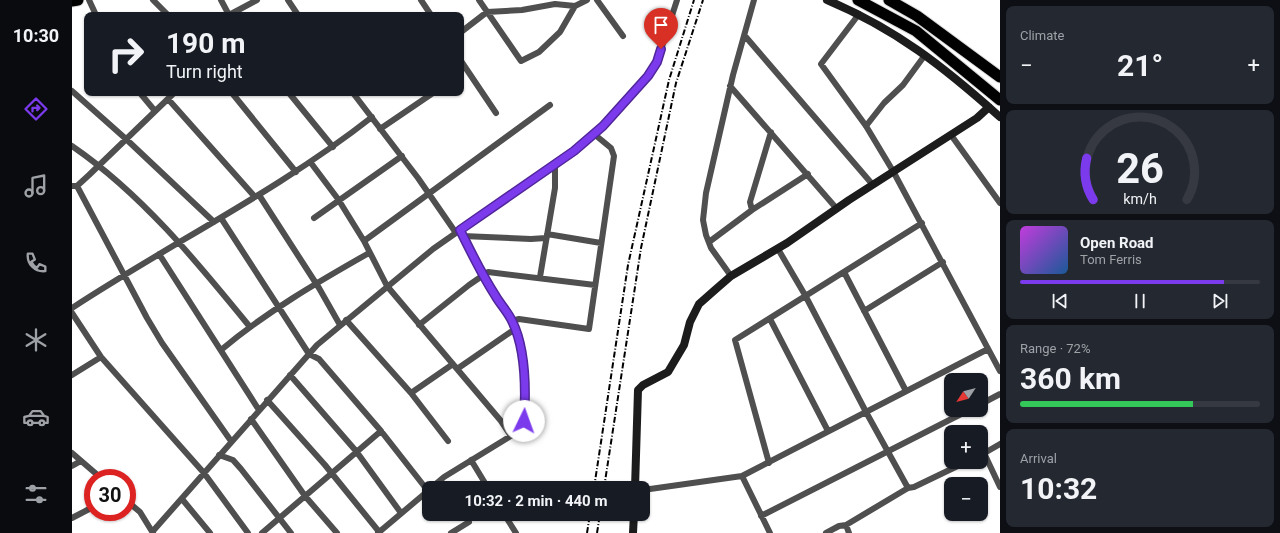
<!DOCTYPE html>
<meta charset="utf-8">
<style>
:root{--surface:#171b24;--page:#242831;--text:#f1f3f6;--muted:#9ea1a6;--line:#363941;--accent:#7c3aed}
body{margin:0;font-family:Roboto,sans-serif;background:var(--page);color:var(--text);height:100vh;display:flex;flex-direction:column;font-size:15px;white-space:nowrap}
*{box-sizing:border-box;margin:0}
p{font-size:13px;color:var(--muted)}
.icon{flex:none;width:22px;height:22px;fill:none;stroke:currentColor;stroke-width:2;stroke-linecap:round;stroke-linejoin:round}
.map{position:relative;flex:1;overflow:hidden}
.sheet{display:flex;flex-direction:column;gap:6px;padding:6px;background:#0d0f14;width:280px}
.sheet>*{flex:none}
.top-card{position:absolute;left:12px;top:12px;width:380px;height:84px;border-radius:8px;box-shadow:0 1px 3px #0004;background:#171b24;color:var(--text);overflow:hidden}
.needle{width:26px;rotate:234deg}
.fabs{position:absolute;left:872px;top:373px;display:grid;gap:8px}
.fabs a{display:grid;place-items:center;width:44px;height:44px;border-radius:8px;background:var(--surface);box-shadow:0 1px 3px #0004;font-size:20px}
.speed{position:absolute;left:12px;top:469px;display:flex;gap:8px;font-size:20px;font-weight:700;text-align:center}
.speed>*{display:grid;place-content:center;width:52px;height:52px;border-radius:50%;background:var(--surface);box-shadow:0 1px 3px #0004;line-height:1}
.speed .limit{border:6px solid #d22;background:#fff;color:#111}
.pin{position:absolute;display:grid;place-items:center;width:34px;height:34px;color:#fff;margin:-41px -17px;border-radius:50% 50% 50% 0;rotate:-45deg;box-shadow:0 0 4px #0007}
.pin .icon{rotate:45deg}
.me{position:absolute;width:44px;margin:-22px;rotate:3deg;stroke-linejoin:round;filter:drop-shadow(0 0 3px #0008)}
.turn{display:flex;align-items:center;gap:14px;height:84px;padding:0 16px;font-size:18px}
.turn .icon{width:52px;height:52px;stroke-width:2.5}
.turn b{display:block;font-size:28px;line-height:34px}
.big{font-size:30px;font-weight:700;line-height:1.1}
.sheet .widget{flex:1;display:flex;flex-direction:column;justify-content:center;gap:6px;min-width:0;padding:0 14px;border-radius:8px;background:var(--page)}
.sheet .dial{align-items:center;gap:0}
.dial svg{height:104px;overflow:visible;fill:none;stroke:var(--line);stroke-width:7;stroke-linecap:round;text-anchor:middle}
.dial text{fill:var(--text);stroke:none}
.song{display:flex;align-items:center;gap:12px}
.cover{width:48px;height:48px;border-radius:6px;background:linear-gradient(135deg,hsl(290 70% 55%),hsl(210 70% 35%))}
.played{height:4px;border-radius:2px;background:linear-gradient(90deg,var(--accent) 85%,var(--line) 85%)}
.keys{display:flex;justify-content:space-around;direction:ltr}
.heat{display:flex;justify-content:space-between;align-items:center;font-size:22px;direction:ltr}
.charge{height:6px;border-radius:3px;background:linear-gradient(90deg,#34c759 72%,var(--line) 0)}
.trip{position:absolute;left:350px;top:481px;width:228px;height:40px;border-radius:8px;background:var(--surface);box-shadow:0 1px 3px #0004;font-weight:700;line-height:40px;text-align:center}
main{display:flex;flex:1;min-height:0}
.tabs{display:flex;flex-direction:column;width:72px;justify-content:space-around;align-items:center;background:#090b0e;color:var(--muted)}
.tabs .icon{width:28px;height:28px}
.tabs .on{color:var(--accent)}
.tabs b{font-size:18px;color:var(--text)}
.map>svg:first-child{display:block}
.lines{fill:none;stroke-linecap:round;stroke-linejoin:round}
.highway-casing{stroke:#dbdbdb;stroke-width:13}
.street{stroke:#4f4f4f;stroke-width:6}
.secondary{stroke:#1c1c1c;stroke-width:8}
.highway{stroke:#000;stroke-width:11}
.rail{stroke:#000;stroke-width:2;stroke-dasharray:6 2 1 2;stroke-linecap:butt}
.route-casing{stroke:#51269a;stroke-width:10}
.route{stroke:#7c3aed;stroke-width:7}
</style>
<main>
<nav class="tabs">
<b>10:30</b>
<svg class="icon on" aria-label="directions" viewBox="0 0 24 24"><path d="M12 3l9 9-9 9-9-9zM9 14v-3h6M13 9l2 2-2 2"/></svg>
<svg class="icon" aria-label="music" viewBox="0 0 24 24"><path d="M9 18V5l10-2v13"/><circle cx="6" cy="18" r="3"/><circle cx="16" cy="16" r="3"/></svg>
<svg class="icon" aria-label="phone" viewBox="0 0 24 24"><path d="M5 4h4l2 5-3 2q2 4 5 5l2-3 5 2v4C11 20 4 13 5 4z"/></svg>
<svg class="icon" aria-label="climate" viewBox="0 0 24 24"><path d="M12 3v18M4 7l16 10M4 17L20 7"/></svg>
<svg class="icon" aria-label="car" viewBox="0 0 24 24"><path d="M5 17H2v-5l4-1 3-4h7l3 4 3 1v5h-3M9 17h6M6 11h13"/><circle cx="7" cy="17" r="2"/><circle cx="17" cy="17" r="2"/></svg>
<svg class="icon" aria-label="filters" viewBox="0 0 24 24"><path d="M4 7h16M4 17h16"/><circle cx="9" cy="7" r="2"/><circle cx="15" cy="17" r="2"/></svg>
</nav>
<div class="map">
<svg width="928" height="533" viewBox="0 0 928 533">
<rect width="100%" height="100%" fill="#fff"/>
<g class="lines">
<defs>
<path id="highway" d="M 786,0 L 844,31 L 928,100
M 817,0 L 845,16 L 928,77
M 0,1 L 6,0"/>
</defs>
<use href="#highway" class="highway-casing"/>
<path class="street" d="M 17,0 L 24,15
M 81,0 L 96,15
M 149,0 L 157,15 L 185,0
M 216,0 L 226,15
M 349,0 L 359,15
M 407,0 L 449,61 L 467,52 L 488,32 L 503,6 L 515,0
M 525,0 L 551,36
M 787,14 L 749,64 L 794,126 L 821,171 L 928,371
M 389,32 L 415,12 L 450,10 L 483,4 L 503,6
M 673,36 L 801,185
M 389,61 L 424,113
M 658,86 L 765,209
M 0,91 L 54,139
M 68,93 L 83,111
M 160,93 L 224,172
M 217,93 L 261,147
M 281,93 L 346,178 L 384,233
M 96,99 L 183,197
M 794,126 L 812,103 L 831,85 L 853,55
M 308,129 L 361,93
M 879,135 L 928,203
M 54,139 L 142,222
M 0,146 C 70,194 125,262 178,327
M 239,163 L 266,199 L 292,241 L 315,286 L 429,421 L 439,436
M 0,186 L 5,186 L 17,175 L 102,93
M 5,186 L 75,318 L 90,343 L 159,441
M 187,195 L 247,288 L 268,325
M 680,210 L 678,202 L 699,132
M 149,218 L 237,354 L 247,359 L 309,431 L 356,491
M 242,218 L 330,156
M 475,234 L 529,243
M 391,236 L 459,239 L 474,238
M 292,241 L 478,105
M 637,242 L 680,210 L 736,174
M 706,249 L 733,295 L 794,412 L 836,488
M 87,254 L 187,410
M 772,272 L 834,391
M 659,276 L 639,248 L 634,235 L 631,220 L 634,193 L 661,75 L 682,0
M 468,277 L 483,188 L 483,163
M 0,308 C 99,243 206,191 300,117
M 792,311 L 871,262
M 0,313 L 29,357 L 132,473 L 176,533
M 698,319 L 756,431
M 274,320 L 339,393 L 376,441
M 440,321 L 447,319 L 517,329 L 542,156 L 539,148 L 522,134
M 347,325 L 397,285 L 416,272 L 523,285
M 149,350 C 194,312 246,282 297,253
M 385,369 L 443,329
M 0,375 L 29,357
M 218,375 L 284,451 L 329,513
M 339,393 L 381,364
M 195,400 L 253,465 L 308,533
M 909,404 L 928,394
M 179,419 L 233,496 L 265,533
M 0,453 L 29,478
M 912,453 L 928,487
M 147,455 L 161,460 L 169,469 L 219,533
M 909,455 L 928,444
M 399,460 L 416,488
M 697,463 L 663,340 L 850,223
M 0,466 L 9,461
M 670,476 L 698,533
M 359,488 L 372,477 L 442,434 L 452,421 L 453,390 L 451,368 L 446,340 L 440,321 L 422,295 L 388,230
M 571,490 L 670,476 L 916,349
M 110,499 L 138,533
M 55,501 L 68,512 L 81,533
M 432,514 L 444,533
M 689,516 L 897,410
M 0,518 L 21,507
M 774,525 L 777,533
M 81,531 L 245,345 L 361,249 L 501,151 L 531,126 L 576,76 L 585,62 L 605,0
M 190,533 L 309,431
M 306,533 L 357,490
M 379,533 L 397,522
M 754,533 L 767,526 L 774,525 L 836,488 L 842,487 L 894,462"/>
<path class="secondary" d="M 755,0 C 824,29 872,67 928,117
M 563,488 L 566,390 L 571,385 L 596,372 L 612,345 L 618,322 L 627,304 L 644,289 L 659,276 L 715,243 L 777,200 L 905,118 L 917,107
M 561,533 L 562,514"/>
<use href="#highway" class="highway"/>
<path class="rail" d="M 522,488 L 556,265 L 597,80 L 622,0
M 532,488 L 569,248 L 604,83 L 631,0
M 515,533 L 518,514
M 525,533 L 528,514"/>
</g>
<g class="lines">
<defs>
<path id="route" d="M 452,421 C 454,390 454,349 440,321 C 436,312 428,304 423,295 C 410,275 399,252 388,230 L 502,151 L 531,126 L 576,76 L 585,62 L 589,49"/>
</defs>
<use href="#route" class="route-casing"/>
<use href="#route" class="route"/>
</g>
</svg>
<div class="fabs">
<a><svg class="needle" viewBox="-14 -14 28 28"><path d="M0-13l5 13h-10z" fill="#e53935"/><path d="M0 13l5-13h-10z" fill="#9ea1a6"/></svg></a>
<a>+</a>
<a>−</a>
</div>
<div class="speed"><div class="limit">30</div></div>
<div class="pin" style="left:589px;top:49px;background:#d93025"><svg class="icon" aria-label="arrive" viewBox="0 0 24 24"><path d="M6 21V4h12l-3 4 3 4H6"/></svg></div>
<svg class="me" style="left:452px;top:421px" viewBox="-20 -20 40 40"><circle r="19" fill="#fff"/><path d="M0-13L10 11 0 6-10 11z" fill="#7c3aed"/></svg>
<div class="trip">10:32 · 2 min · 440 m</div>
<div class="top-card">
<div class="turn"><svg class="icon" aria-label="right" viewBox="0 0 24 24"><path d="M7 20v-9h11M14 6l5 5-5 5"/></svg><div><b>190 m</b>Turn right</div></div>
</div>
</div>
<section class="sheet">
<div class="widget"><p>Climate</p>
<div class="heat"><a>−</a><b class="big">21°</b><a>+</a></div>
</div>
<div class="widget dial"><svg viewBox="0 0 100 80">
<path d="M14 69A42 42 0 1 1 86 69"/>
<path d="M14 69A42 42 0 0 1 9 37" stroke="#7c3aed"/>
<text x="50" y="56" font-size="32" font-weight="700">26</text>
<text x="50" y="72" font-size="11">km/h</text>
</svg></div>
<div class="widget">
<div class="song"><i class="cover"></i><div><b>Open Road</b><p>Tom Ferris</p></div></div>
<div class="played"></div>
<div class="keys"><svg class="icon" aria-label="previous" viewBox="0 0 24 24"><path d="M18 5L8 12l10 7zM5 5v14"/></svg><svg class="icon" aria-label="pause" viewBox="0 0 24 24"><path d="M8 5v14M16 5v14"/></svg><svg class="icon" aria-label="next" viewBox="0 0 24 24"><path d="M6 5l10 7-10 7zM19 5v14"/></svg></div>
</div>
<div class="widget"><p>Range · 72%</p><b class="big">360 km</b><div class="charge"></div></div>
<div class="widget"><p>Arrival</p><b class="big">10:32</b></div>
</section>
</main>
